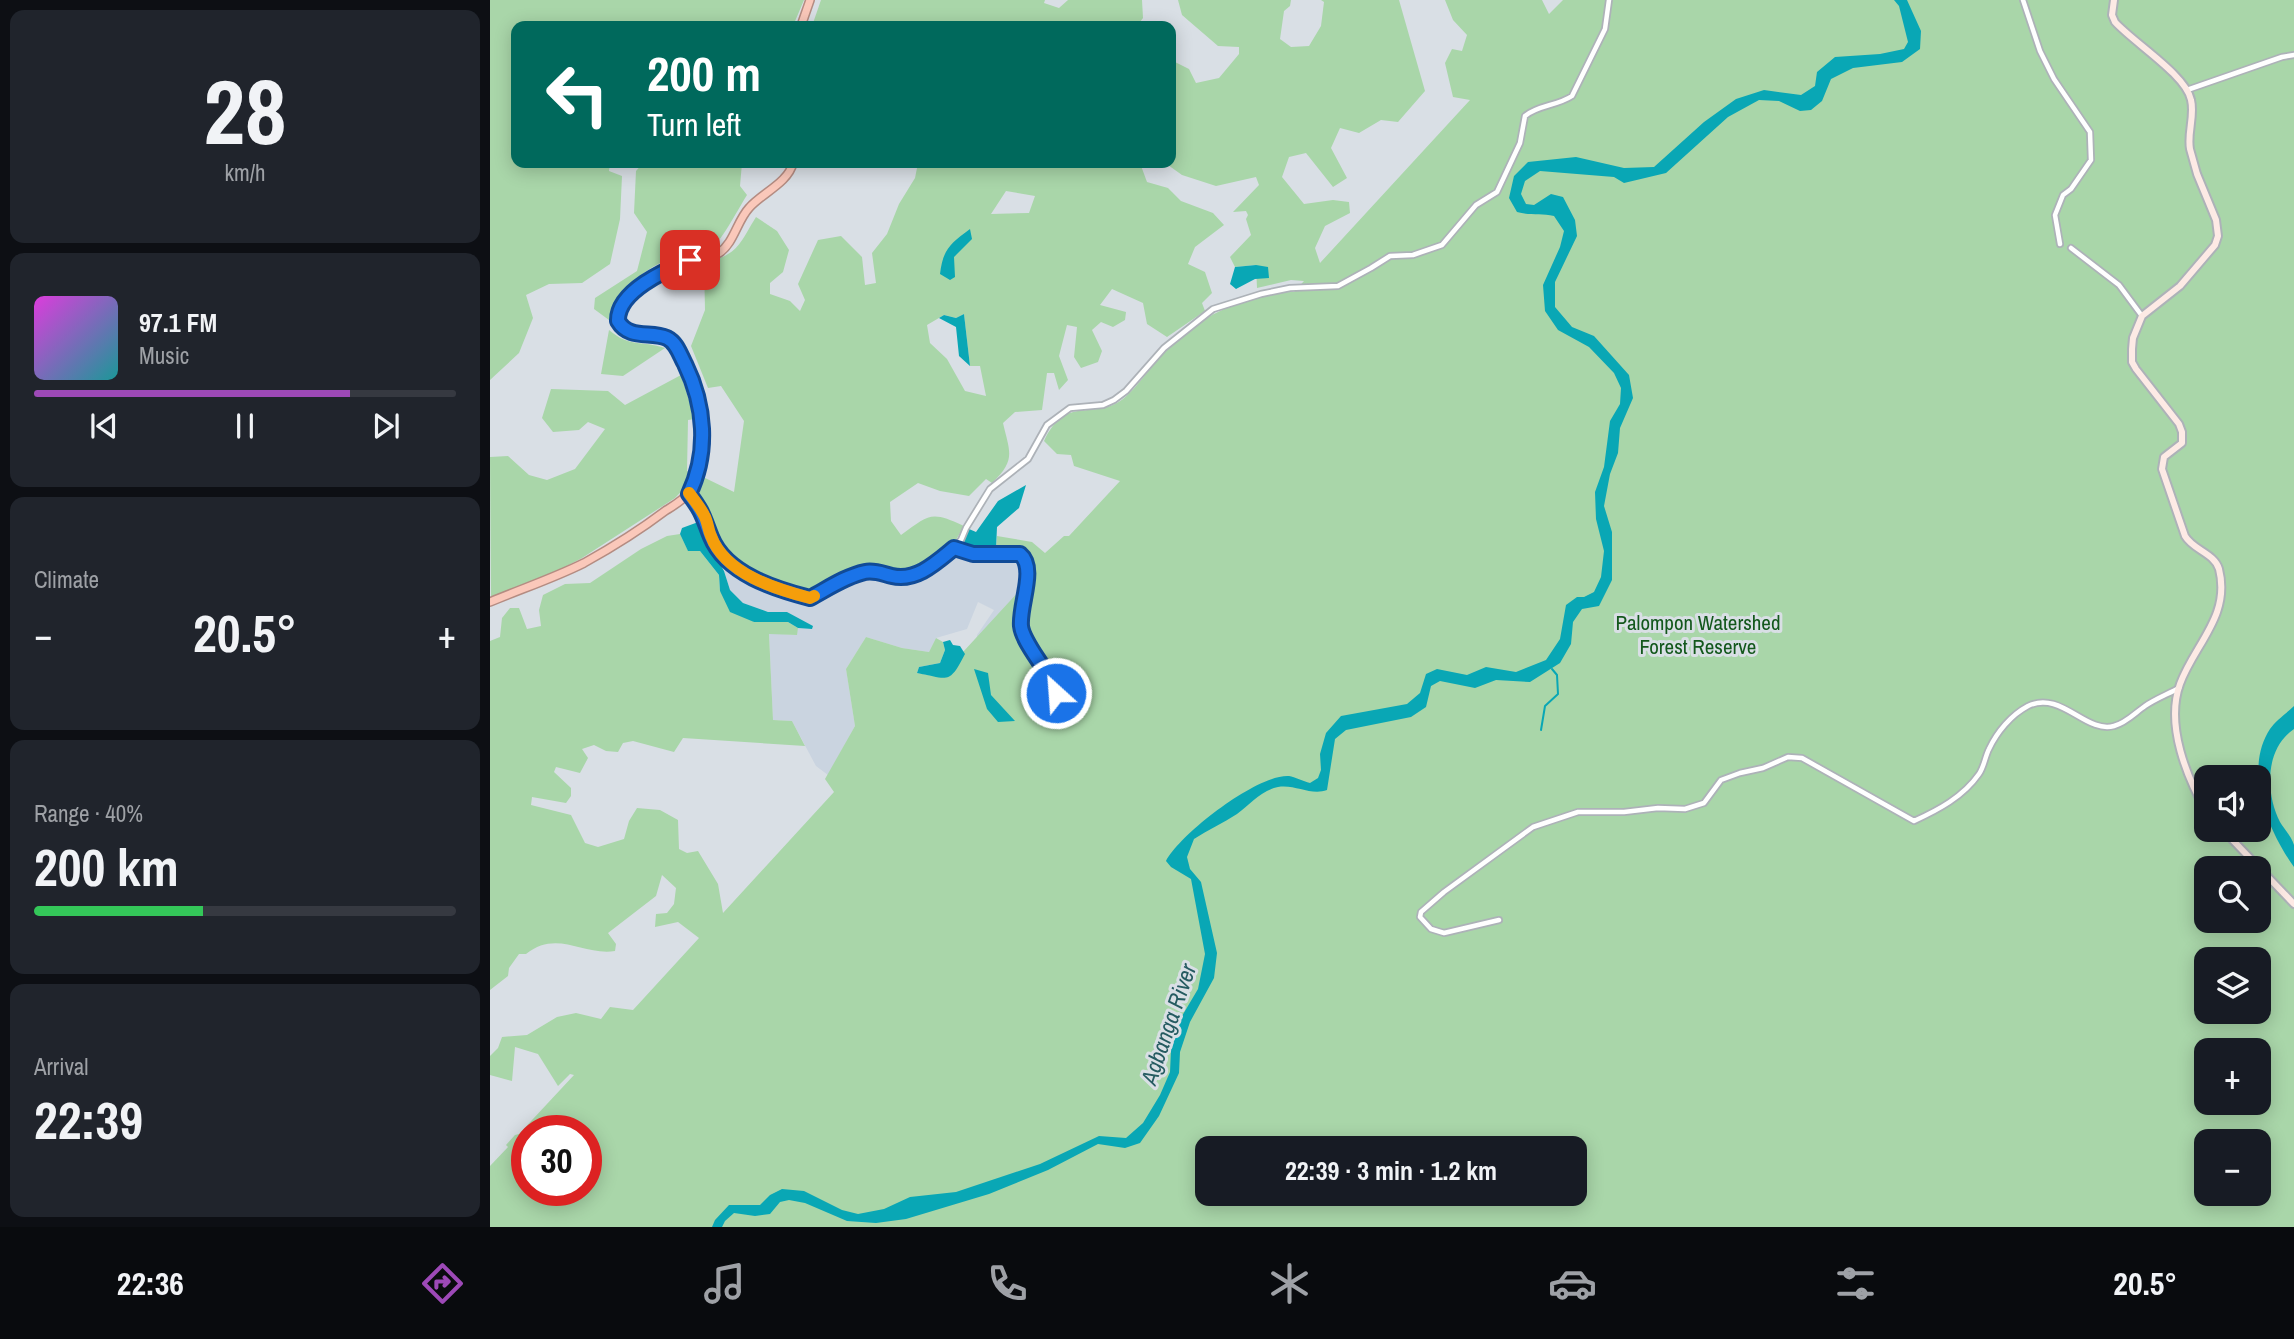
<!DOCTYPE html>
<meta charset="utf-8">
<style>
:root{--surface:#171b24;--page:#20242c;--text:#f1f3f6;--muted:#9ea1a6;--line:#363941;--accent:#9d49b7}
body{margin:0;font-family:"Archivo Narrow",sans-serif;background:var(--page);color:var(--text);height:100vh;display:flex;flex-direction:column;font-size:26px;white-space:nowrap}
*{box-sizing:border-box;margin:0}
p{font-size:23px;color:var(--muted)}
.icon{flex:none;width:38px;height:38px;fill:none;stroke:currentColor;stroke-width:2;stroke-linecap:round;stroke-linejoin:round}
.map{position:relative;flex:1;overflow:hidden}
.panel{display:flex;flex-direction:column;gap:10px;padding:10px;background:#0d0f14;width:490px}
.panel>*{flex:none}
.guide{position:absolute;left:21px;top:21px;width:665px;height:147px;border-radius:14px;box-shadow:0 4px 18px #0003;background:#00695c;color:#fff;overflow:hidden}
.fabs{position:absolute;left:1704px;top:765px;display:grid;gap:14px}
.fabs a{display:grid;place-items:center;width:77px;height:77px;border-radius:14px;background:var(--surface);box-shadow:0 4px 18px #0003;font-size:35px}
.speed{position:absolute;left:21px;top:1115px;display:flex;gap:14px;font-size:35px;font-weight:700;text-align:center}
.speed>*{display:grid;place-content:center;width:91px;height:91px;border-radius:50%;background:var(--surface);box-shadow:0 4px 18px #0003;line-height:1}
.speed .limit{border:10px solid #d22;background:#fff;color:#111}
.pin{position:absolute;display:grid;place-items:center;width:60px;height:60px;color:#fff;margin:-30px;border-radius:14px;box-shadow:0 4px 10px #0006}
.me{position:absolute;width:77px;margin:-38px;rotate:334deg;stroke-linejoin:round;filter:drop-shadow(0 0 5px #0008)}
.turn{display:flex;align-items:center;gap:24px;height:147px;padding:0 21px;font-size:32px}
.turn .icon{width:91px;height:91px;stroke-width:2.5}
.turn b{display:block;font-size:49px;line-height:60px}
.big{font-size:52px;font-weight:800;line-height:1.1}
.panel .widget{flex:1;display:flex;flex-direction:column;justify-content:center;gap:10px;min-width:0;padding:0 24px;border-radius:14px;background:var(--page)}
.panel .dial{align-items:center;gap:0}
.dial b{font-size:91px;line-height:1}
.song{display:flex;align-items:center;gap:21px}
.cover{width:84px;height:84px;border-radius:10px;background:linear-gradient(135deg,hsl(300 70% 55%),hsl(180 70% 35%))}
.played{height:7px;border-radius:4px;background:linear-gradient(90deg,var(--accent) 75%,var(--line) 75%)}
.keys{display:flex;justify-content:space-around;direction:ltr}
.heat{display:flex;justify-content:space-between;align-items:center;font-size:38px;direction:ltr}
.charge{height:10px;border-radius:5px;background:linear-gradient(90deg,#34c759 40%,var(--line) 0)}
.trip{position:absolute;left:705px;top:1136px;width:392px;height:70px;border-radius:14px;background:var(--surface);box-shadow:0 4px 18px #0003;font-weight:800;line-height:70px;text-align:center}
.dock{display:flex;height:112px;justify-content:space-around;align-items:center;background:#090b0e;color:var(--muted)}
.dock .icon{width:49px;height:49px}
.dock .active{color:var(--accent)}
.dock b{font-size:32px;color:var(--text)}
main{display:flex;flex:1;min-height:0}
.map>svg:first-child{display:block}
.built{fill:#cad4e0}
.green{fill:#a9d6a9;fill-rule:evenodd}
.water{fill:#09a7b5}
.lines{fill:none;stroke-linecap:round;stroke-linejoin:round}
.stream{stroke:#09a7b5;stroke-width:2}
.minor-casing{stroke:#adb2b8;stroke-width:8}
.secondary-casing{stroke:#adb2b8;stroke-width:10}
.trunk-casing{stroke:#b48c82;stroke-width:10}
.minor{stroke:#fff;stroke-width:4.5}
.secondary{stroke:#fdeae5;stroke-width:6}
.trunk{stroke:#fac8ba;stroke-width:7}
.route-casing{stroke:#114b97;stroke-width:18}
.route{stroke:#1a73e8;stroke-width:12}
.slow{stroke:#f59e0b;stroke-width:12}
.labels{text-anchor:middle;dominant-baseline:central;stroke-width:6;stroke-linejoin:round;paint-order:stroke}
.park-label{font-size:21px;fill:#13581c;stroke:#d9dfe5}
.water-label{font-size:23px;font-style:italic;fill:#255b61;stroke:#d9dfe5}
</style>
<main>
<section class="panel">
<div class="widget dial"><b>28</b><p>km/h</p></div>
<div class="widget">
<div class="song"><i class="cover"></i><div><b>97.1 FM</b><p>Music</p></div></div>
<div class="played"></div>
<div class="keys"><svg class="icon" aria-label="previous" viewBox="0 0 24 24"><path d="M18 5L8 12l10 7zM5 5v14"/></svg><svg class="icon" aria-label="pause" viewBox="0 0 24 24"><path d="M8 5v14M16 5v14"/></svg><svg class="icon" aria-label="next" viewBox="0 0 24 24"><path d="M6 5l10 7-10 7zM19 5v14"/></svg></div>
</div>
<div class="widget"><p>Climate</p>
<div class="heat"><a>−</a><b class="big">20.5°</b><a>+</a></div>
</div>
<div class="widget"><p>Range · 40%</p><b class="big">200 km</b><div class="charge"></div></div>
<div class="widget"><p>Arrival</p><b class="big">22:39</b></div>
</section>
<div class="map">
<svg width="1804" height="1227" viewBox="0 0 1804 1227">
<rect width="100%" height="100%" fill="#d9dfe5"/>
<path class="built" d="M 471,545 L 539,554 L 541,573 L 535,620 L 484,669 L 487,635 L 504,610 L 488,602 L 477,629 L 446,638 L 439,652 L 412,648 L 376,637 L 356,669 L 365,726 L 338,775 L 326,766 L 302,721 L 283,720 L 279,633 L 306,635 L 308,628 L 321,629 L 297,612 L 278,612 L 253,603 L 240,590 L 234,571 L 245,570 L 320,599 L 376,574 L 391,572 L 415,580 L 432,576 Z"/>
<path class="green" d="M 0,0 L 314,0 L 303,26 L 26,26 L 26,163 L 120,163 L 119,171 L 132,176 L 130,219 L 120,264 L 92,283 L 59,284 L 36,295 L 43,318 L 29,353 L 0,380 Z
M 331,0 L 555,0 L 554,3 L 569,8 L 578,0 L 652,0 L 653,18 L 647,26 L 322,26 Z
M 688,0 L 801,0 L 800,6 L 794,11 L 790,39 L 801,47 L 819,46 L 831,26 L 834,2 L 831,0 L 909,0 L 935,91 L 908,122 L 891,120 L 869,133 L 850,128 L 841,148 L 857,178 L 843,187 L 816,153 L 799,157 L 792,177 L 814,204 L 843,200 L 859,202 L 860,213 L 835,226 L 825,248 L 830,263 L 980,100 L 963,97 L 955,63 L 962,49 L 972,51 L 977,35 L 963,20 L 955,0 L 1052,0 L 1059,14 L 1073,0 L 1804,0 L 1804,1227 L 0,1227 L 0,1166 L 18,1147 L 16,1145 L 25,1135 L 29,1134 L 84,1075 L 80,1074 L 68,1086 L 48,1054 L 25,1047 L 22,1081 L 0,1075 L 0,1056 L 8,1048 L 12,1037 L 37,1035 L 67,1017 L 86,1013 L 111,1019 L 120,1007 L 143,1010 L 209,938 L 188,922 L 165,927 L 166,914 L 177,913 L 184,904 L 186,888 L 172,875 L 166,896 L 118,933 L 126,944 L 125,951 C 93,956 67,929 36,954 L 29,954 L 19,968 L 18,976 L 0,990 L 0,641 L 10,637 L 12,618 L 20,608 L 29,608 L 37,629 L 51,626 L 49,610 L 53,595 L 75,584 L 100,583 L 151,549 L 177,536 L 190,534 L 198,550 L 210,551 L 229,575 L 230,591 L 264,622 L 298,622 L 308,628 L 307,635 L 279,634 L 283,720 L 302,721 L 315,746 L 193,738 L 184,752 L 143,741 L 133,743 L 128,752 L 116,751 L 104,745 L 92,749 L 98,758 L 90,773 L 66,767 L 64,772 L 81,788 L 81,796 L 76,803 L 42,797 L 41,805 L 81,815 L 95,843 L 108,847 L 134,839 L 139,821 L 147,808 L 170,810 L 188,820 L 189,849 L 197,853 L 208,851 L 228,884 L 233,913 L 344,792 L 335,779 L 365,726 L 356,669 L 376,637 L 412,648 L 439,652 L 446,638 L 453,642 L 455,650 L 450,663 L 429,667 L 427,673 L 450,677 L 541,578 L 539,554 L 506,549 L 507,536 L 542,542 L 555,553 L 574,536 L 579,536 L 630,481 L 584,466 L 581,455 L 567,454 L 554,441 C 577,393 602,422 633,399 C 647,388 663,364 675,350 C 704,319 761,291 804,292 L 814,281 L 801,280 L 767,288 L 766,265 L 745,267 L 740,257 L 761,235 L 756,219 L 758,215 L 756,211 L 743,212 L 769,185 L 766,177 L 726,186 L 692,175 L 678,165 L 678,163 L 681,163 L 681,60 L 699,69 L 706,83 L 729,78 L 749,54 L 749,47 L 728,46 L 692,15 ZM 1717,777 L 1769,777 L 1769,830 L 1717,830 ZM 1717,868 L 1769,868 L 1769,920 L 1717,920 ZM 1717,959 L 1769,959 L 1769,1012 L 1717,1012 ZM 1717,1050 L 1769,1050 L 1769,1102 L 1717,1102 ZM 37,1130 L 96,1130 L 96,1190 L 37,1190 ZM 1717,1141 L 1769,1141 L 1769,1194 L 1717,1194 ZM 718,1148 L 1085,1148 L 1085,1194 L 718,1194 Z
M 153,163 L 252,163 L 250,186 L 257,195 C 250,206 232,240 224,245 C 215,251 193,254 182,258 C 157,266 124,293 119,320 L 104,309 L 105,298 L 147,271 L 157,232 L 144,213 L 146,171 Z
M 428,163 L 650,163 L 657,182 L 678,188 L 691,201 L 723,213 L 734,225 L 705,247 L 698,264 L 715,272 L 722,293 L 712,303 L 715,311 L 677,337 L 657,324 L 653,303 L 622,289 L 610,305 L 636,312 L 635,320 L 623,327 L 611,322 L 602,330 L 612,351 L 608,362 L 591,368 L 584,357 L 587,327 L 577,325 L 569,356 L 578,380 L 569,390 L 564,373 L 557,373 L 552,410 L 525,412 L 513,423 C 520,453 526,460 502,483 L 496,479 L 479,496 L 450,491 L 428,483 L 400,502 L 401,521 L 411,535 C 439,515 440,510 474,526 L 463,545 L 431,569 L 412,573 L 382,566 L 323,591 L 309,590 L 250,563 L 232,543 L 222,516 L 209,496 L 213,477 L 244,492 L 254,421 L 231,386 L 218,388 L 201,346 L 215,310 L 214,263 C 249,254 248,246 266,217 L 287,231 L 299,250 L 293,272 L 280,283 L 280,294 L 300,301 L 310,311 L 315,300 L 308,284 L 328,240 L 351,236 L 372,257 L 375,285 L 386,283 L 382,253 L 397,234 L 409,204 L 425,178 ZM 516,191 L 545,196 L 539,213 L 501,214 ZM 474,314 L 480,366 L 490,366 L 496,396 L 475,391 L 457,359 L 440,343 L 437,325 L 454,315 L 466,318 Z
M 119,330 C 140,348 151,340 175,348 L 133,376 L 111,374 Z
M 191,375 L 205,419 L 198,420 L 197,471 L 204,474 L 201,481 L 185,498 L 92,558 L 71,569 L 1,597 L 0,457 L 18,456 L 39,475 L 57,480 L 85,469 L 115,429 L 98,422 L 89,430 L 63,432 L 52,418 L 61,389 L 118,391 L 135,405 Z"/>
<path class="water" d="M 1404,0 L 1417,0 L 1431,31 L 1430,49 L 1412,62 L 1363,68 L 1341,79 L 1332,101 L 1321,110 L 1310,111 L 1289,101 L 1269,100 L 1238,117 L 1176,173 L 1134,183 L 1124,177 L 1050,171 L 1035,181 L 1031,194 L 1036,204 L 1044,205 L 1061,194 L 1073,197 L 1085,220 L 1087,236 L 1065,282 L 1065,307 L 1082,327 L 1104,336 L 1139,375 L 1143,398 L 1130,428 L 1128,453 L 1120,474 L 1114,506 L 1122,532 L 1122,580 L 1109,606 L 1092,609 L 1083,622 L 1081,644 L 1070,663 L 1040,682 L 1006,680 L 985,688 L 950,681 L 941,686 L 936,707 L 921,717 L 856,730 L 845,739 L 837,790 C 821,796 805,784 788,787 C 770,791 761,804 747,814 C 733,823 718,830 704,839 L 697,857 L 700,869 L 711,882 L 727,953 L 724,978 L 700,1022 L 690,1052 L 689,1073 L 669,1116 L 650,1143 L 635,1148 L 608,1144 L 558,1170 L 499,1194 L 416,1219 L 386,1223 L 357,1221 L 315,1203 L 299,1200 L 290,1202 L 280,1214 L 265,1216 L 244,1213 L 235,1221 L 232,1227 L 222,1227 L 225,1220 L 239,1205 L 270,1205 L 280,1195 L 292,1189 L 314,1191 L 352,1210 L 368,1214 L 394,1209 L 420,1197 L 466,1192 L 550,1164 L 609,1136 L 636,1138 L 653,1123 L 670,1095 L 680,1072 L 681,1050 L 692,1016 L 708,989 L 715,954 L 701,879 L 681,867 L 676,861 C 690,834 767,774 799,776 C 805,777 813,781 820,783 L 828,778 L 831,770 L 830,754 L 836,733 L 851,716 L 917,704 L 930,693 L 936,674 L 947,669 L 977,675 L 996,667 L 1026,672 L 1056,660 L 1070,639 L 1076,605 L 1087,597 L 1094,597 L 1104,592 L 1111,577 L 1114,551 L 1106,519 L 1105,492 L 1114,467 L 1120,421 L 1130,404 L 1131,388 L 1124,373 L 1099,347 L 1068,330 L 1055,311 L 1053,285 L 1070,247 L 1074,231 L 1064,216 C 1051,213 1041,216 1027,212 L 1019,198 L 1024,176 L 1038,162 L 1086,157 L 1134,168 L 1164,167 L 1214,122 L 1246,99 L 1274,90 L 1311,95 L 1325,86 L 1327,72 L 1345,57 L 1390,54 L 1414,49 L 1418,42 L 1409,6 Z
M 480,229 L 482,239 L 464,257 L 465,277 L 460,280 L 450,274 C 453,249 460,244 480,229 Z
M 766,265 L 778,267 L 779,278 L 765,279 L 746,289 L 740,284 L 745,267 Z
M 474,314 L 480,366 L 469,356 L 466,327 L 449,318 L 454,315 L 466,318 Z
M 536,485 L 529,508 L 507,527 L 506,549 L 477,548 L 471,545 L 479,529 L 486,532 L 508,501 Z
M 211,521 L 219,544 L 234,571 L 240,590 L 253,603 L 278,612 L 297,612 L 323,626 L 322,629 L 308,628 L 298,622 L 264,622 L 240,612 L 230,591 L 229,575 L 210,551 L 198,551 L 190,534 L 192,528 Z
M 460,640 L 463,645 L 470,646 L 475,654 C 459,685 459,679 427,673 L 429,667 L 450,663 L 455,650 L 453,642 Z
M 484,669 L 498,673 L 501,695 L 525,721 L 508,722 L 497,709 Z
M 1804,706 L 1804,729 C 1775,749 1775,792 1790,822 C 1794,829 1802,837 1804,845 C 1804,852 1804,860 1804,867 C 1778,831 1753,770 1780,729 C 1786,720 1797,713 1804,706 Z"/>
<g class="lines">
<path class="stream" d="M 1051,730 L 1055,706 L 1068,694 L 1067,675 L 1062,669"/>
<defs>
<path id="minor" d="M 1533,0 L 1550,51 L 1564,79 L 1600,132 L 1601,160 L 1581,189 L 1573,195 L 1565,215 L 1570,244
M 1697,90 L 1792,57 L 1804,55
M 1581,248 L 1629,285 L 1652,316
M 199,494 C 213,512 213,517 221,537 C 236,573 286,589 320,598 L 339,587 L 376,572 L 392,572 L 402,576 L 415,577 L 431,573 L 444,564 L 464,548 L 471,540 L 476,528 L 500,489 L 538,459 L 557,425 L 580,408 L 613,405 L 624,400 L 636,391 L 674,348 L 723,309 L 771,294 L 800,288 L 848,286 L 881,268 L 900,256 L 923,255 L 952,245 L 986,205 L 1007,192 L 1030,143 L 1035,116 C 1048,105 1067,106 1082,96 L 1115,29 L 1119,0
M 464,548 L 483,554 L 530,554 C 546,567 529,605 531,626 C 533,645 559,670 566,693
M 1009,920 L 954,933 L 941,929 L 930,917 L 931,912 L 954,892 L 1043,827 L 1088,812 L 1134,812 L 1168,808 L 1195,809 L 1214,803 L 1231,780 L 1250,773 L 1273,768 L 1298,757 L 1312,758 L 1424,821 C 1448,810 1473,797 1489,774 C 1494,767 1495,757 1499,749 C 1507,732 1521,715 1538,706 C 1571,690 1596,734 1624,726 C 1636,723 1645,713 1655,706 C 1665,699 1678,694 1689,688"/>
<path id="secondary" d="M 1624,0 L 1622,15 L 1625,22 C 1644,43 1696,75 1701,100 C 1705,116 1697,133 1700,149 L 1707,174 L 1726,220 L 1728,236 L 1725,245 L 1690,286 L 1652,316 L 1643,338 L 1642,349 L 1642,362 L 1646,369 L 1689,424 L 1692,432 L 1692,443 L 1674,457 L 1672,469 L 1695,536 C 1703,550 1724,553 1729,569 C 1741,616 1704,645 1690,684 C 1675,725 1697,778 1717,813
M 1733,830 L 1804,904"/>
<path id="trunk" d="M 311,26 L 320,0
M 0,602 C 31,589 64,578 94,563 C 121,548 150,530 175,511 C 183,506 194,500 200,491 C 227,450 210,388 187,349 C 174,326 142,344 128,322 L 131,305 C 149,284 176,267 203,259 C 212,257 221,258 229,253 C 244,243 247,221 259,208 C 272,193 298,183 303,163"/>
</defs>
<use href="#minor" class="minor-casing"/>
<use href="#secondary" class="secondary-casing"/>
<use href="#trunk" class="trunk-casing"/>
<use href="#minor" class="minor"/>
<use href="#secondary" class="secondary"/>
<use href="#trunk" class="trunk"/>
</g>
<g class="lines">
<defs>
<path id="route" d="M 200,260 C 176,270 127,291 128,321 C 139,340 160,331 177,338 C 187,343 190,355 195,364 C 215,405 219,452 199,494 C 213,512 213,517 221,537 C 236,574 285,589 320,598 C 337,589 356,576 375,572 C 385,570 393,574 402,576 C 426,582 447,562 464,548 L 483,554 L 530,554 C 547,568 529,605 531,626 C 533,644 559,670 566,693"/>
</defs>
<use href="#route" class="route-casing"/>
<use href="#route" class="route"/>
<path class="slow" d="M 199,493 C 204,500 210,507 214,515 C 218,522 218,530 221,536 C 235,574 286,589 320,598 L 324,596"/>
</g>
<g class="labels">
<g class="park-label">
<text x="1208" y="622">Palompon Watershed<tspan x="1208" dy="24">Forest Reserve</tspan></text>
</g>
<g class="water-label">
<text transform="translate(678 1024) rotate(-71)">Agbanga River</text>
</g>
</g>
</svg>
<div class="fabs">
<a><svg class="icon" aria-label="sound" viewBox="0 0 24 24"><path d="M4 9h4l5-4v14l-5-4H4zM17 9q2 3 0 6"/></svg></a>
<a><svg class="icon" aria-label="search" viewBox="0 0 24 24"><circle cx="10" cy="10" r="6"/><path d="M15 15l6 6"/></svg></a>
<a><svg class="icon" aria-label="layers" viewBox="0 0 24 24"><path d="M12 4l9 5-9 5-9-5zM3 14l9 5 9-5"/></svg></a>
<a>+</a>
<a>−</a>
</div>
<div class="speed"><div class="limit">30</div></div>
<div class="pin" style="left:200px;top:260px;background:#d93025"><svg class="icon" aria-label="arrive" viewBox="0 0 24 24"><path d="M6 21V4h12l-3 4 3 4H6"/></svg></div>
<svg class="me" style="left:566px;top:693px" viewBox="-20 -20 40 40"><circle r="17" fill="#1a73e8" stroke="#fff" stroke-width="3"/><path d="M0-11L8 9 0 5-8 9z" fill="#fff"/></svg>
<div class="trip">22:39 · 3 min · 1.2 km</div>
<div class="guide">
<div class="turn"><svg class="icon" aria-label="left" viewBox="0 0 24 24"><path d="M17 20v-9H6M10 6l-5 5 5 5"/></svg><div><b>200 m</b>Turn left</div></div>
</div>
</div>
</main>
<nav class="dock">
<b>22:36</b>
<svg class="icon active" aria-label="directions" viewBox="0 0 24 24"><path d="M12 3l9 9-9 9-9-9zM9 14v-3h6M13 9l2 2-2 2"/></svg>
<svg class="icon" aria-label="music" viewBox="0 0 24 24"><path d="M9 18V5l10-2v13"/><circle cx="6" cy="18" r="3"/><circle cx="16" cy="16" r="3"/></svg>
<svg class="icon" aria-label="phone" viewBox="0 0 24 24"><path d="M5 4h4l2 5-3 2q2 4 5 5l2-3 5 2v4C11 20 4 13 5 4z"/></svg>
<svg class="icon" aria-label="climate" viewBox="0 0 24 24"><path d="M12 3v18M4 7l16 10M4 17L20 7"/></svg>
<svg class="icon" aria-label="car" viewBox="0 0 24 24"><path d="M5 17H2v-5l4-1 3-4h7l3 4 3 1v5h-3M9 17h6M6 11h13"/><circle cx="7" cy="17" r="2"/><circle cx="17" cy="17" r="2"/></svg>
<svg class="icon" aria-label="filters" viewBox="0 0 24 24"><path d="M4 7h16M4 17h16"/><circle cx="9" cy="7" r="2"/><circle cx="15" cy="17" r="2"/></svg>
<b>20.5°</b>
</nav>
